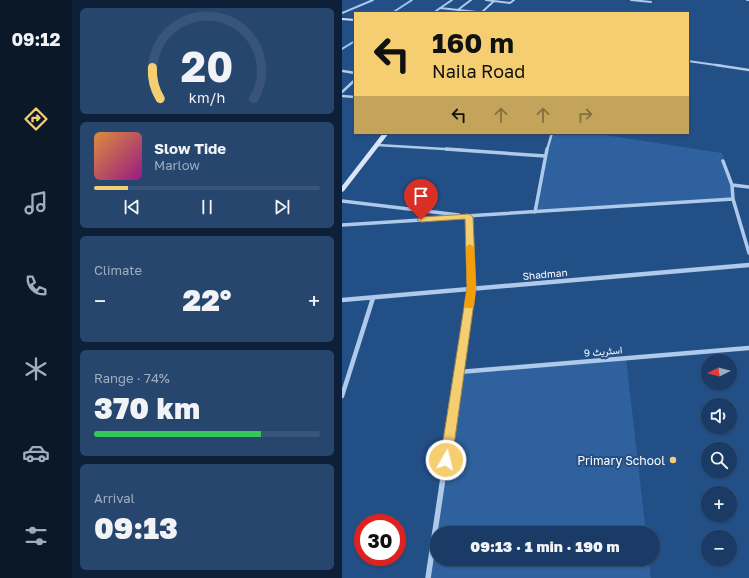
<!DOCTYPE html>
<meta charset="utf-8">
<style>
:root{--surface:#1a3b65;--page:#27466e;--text:#f1f3f6;--muted:#9fadbf;--line:#385579;--accent:#f4ce71}
body{margin:0;font-family:"Golos Text",Vazirmatn,sans-serif;background:var(--page);color:var(--text);height:100vh;display:flex;flex-direction:column;font-size:15px;white-space:nowrap}
*{box-sizing:border-box;margin:0}
p{font-size:13px;color:var(--muted)}
.icon{flex:none;width:22px;height:22px;fill:none;stroke:currentColor;stroke-width:2;stroke-linecap:round;stroke-linejoin:round}
.map{position:relative;flex:1;overflow:hidden}
.side{display:flex;flex-direction:column;gap:8px;padding:8px;background:#0e2038;width:270px}
.side>*{flex:none}
.guide{position:absolute;left:12px;top:12px;width:335px;height:122px;border-radius:0px;box-shadow:0 1px 3px #0004,0 0 0 1px var(--line);background:#f4ce71;color:#111;overflow:hidden}
.needle{width:26px;rotate:264deg}
.fabs{position:absolute;left:359px;top:354px;display:grid;gap:8px}
.fabs a{display:grid;place-items:center;width:36px;height:36px;border-radius:50%;background:var(--surface);box-shadow:0 1px 3px #0004,0 0 0 1px var(--line);font-size:20px}
.speed{position:absolute;left:12px;top:514px;display:flex;gap:8px;font-size:20px;font-weight:700;text-align:center}
.speed>*{display:grid;place-content:center;width:52px;height:52px;border-radius:50%;background:var(--surface);box-shadow:0 1px 3px #0004,0 0 0 1px var(--line);line-height:1}
.speed .limit{border:6px solid #d22;background:#fff;color:#111}
.pin{position:absolute;display:grid;place-items:center;width:34px;height:34px;color:#fff;margin:-41px -17px;border-radius:50% 50% 50% 0;rotate:-45deg;box-shadow:0 0 4px #0007}
.pin .icon{rotate:45deg}
.me{position:absolute;width:44px;margin:-22px;rotate:8deg;stroke-linejoin:round;filter:drop-shadow(0 0 3px #0008)}
.turn{display:flex;align-items:center;gap:14px;height:84px;padding:0 12px;font-size:18px}
.turn .icon{width:52px;height:52px;stroke-width:2.5}
.turn b{display:block;font-size:28px;line-height:34px}
.lanes{display:flex;align-items:center;height:38px;padding:0 12px;background:#0003;justify-content:center;gap:20px;direction:ltr}
.lanes .off{opacity:.35}
.big{font-size:30px;font-weight:800;line-height:1.1}
.side .tile{flex:1;display:flex;flex-direction:column;justify-content:center;gap:6px;min-width:0;padding:0 14px;border-radius:6px;background:var(--page)}
.side .dial{align-items:center;gap:0}
.dial svg{height:104px;overflow:visible;fill:none;stroke:var(--line);stroke-width:7;stroke-linecap:round;text-anchor:middle}
.dial text{fill:var(--text);stroke:none}
.song{display:flex;align-items:center;gap:12px}
.cover{width:48px;height:48px;border-radius:6px;background:linear-gradient(135deg,hsl(30 70% 55%),hsl(310 70% 35%))}
.played{height:4px;border-radius:2px;background:linear-gradient(90deg,var(--accent) 15%,var(--line) 15%)}
.keys{display:flex;justify-content:space-around;direction:ltr}
.heat{display:flex;justify-content:space-between;align-items:center;font-size:22px;direction:ltr}
.charge{height:6px;border-radius:3px;background:linear-gradient(90deg,#34c759 74%,var(--line) 0)}
.trip{position:absolute;left:88px;top:526px;width:230px;height:40px;border-radius:20px;background:var(--surface);box-shadow:0 1px 3px #0004,0 0 0 1px var(--line);font-weight:800;line-height:40px;text-align:center}
main{display:flex;flex:1;min-height:0}
.tab-bar{display:flex;flex-direction:column;width:72px;justify-content:space-around;align-items:center;background:#0a1828;color:var(--muted)}
.tab-bar .icon{width:28px;height:28px}
.tab-bar .current{color:var(--accent)}
.tab-bar b{font-size:18px;color:var(--text)}
.map>svg:first-child{display:block}
.green{fill:#2e619e}
.lines{fill:none;stroke-linecap:round;stroke-linejoin:round}
.stream{stroke:#a2c4ea;stroke-width:2}
.street-far4{stroke:#aec9e9;stroke-width:2}
.street-far3{stroke:#aec9e9;stroke-width:2.5}
.street-far2{stroke:#aec9e9;stroke-width:3.5}
.street-far1{stroke:#aec9e9;stroke-width:4.5}
.street{stroke:#aec9e9;stroke-width:5.5}
.secondary{fill:#d9e6f7;fill-rule:evenodd}
.route{fill:#f4ce71;stroke:#9f8649}
.slow{fill:#f59e0b}
.poi-dot{fill:#f4ce71;stroke:#234f87;stroke-width:1.5}
.labels{text-anchor:middle;dominant-baseline:central;stroke-width:4;stroke-linejoin:round;paint-order:stroke}
.street-label{font-size:10px;fill:#fff;stroke:#234f87}
.near-poi-label{font-size:12px;fill:#fff;stroke:#234f87;text-anchor:end}
</style>
<main>
<nav class="tab-bar">
<b>09:12</b>
<svg class="icon current" aria-label="directions" viewBox="0 0 24 24"><path d="M12 3l9 9-9 9-9-9zM9 14v-3h6M13 9l2 2-2 2"/></svg>
<svg class="icon" aria-label="music" viewBox="0 0 24 24"><path d="M9 18V5l10-2v13"/><circle cx="6" cy="18" r="3"/><circle cx="16" cy="16" r="3"/></svg>
<svg class="icon" aria-label="phone" viewBox="0 0 24 24"><path d="M5 4h4l2 5-3 2q2 4 5 5l2-3 5 2v4C11 20 4 13 5 4z"/></svg>
<svg class="icon" aria-label="climate" viewBox="0 0 24 24"><path d="M12 3v18M4 7l16 10M4 17L20 7"/></svg>
<svg class="icon" aria-label="car" viewBox="0 0 24 24"><path d="M5 17H2v-5l4-1 3-4h7l3 4 3 1v5h-3M9 17h6M6 11h13"/><circle cx="7" cy="17" r="2"/><circle cx="17" cy="17" r="2"/></svg>
<svg class="icon" aria-label="filters" viewBox="0 0 24 24"><path d="M4 7h16M4 17h16"/><circle cx="9" cy="7" r="2"/><circle cx="15" cy="17" r="2"/></svg>
</nav>
<section class="side">
<div class="tile dial"><svg viewBox="0 0 100 80">
<path d="M14 69A42 42 0 1 1 86 69"/>
<path d="M14 69A42 42 0 0 1 8 45" stroke="#f4ce71"/>
<text x="50" y="56" font-size="32" font-weight="700">20</text>
<text x="50" y="72" font-size="11">km/h</text>
</svg></div>
<div class="tile">
<div class="song"><i class="cover"></i><div><b>Slow Tide</b><p>Marlow</p></div></div>
<div class="played"></div>
<div class="keys"><svg class="icon" aria-label="previous" viewBox="0 0 24 24"><path d="M18 5L8 12l10 7zM5 5v14"/></svg><svg class="icon" aria-label="pause" viewBox="0 0 24 24"><path d="M8 5v14M16 5v14"/></svg><svg class="icon" aria-label="next" viewBox="0 0 24 24"><path d="M6 5l10 7-10 7zM19 5v14"/></svg></div>
</div>
<div class="tile"><p>Climate</p>
<div class="heat"><a>−</a><b class="big">22°</b><a>+</a></div>
</div>
<div class="tile"><p>Range · 74%</p><b class="big">370 km</b><div class="charge"></div></div>
<div class="tile"><p>Arrival</p><b class="big">09:13</b></div>
</section>
<div class="map">
<svg width="407" height="578" viewBox="0 0 407 578">
<rect width="100%" height="100%" fill="#234f87"/>
<path class="green" d="M 210,133 L 250,133 L 380,153 L 390,185 L 391,199 L 193,212 L 203,156 Z
M 284,358 L 304,533 L 95,533 L 95,559 L 307,559 L 309,578 L 86,578 L 117,372 Z"/>
<g class="lines">
<path class="stream" d="M 50,13 L 70,0
M 0,49 L 13,41"/>
<path class="street-far4" d="M 144,0 L 168,3 L 172,0
M 289,0 L 309,2
M 405,0 L 407,0
M 98,8 L 144,13
M 117,9 L 129,0
M 0,13 L 31,0
M 91,13 L 110,0
M 139,13 L 152,1
M 346,61 L 381,66"/>
<path class="street-far3" d="M 374,65 L 407,70
M 1,71 L 13,73
M 0,92 L 13,80
M 0,96 L 13,97
M 35,145 L 119,150
M 205,150 L 210,133"/>
<path class="street-far2" d="M 104,149 L 203,156
M 381,161 L 390,185 L 391,199 L 407,253
M 390,185 L 407,187
M 0,201 L 117,215
M 193,212 L 205,149
M 124,216 L 391,199
M 0,225 L 127,217 L 129,259"/>
<path class="street-far1" d="M 0,300 L 407,265
M 117,372 L 407,348
M 0,396 L 31,298
M 113,399 L 130,288 L 129,258"/>
<path class="street" d="M 86,578 L 113,398"/>
<path class="secondary" d="M 0,18 L 13,19 L 13,21 L 0,20 Z
M 41,133 L 47,133 L 2,191 L 0,192 L 0,186 Z"/>
</g>
<path class="route" d="M 127,214 L 131,217 L 134,288 L 110,460 L 108,464 L 104,466 L 100,464 L 98,460 L 125,288 L 123,219 L 79,222 L 75,220 L 79,217 Z"/>
<path class="slow" d="M 128,244 L 132,247 L 134,288 L 132,306 L 130,308 L 124,308 L 122,306 L 125,288 L 124,247 Z"/>
<circle class="poi-dot" cx="331" cy="460" r="4"/>
<g class="labels">
<g class="street-label">
<text transform="translate(203 274) rotate(-5)">Shadman</text>
<text transform="translate(261 351) rotate(-5)">اسٹریٹ 9</text>
</g>
<g class="near-poi-label">
<text x="323" y="460">Primary School</text>
</g>
</g>
</svg>
<div class="fabs">
<a><svg class="needle" viewBox="-14 -14 28 28"><path d="M0-13l5 13h-10z" fill="#e53935"/><path d="M0 13l5-13h-10z" fill="#9fadbf"/></svg></a>
<a><svg class="icon" aria-label="sound" viewBox="0 0 24 24"><path d="M4 9h4l5-4v14l-5-4H4zM17 9q2 3 0 6"/></svg></a>
<a><svg class="icon" aria-label="search" viewBox="0 0 24 24"><circle cx="10" cy="10" r="6"/><path d="M15 15l6 6"/></svg></a>
<a>+</a>
<a>−</a>
</div>
<div class="speed"><div class="limit">30</div></div>
<div class="pin" style="left:79px;top:220px;background:#d93025"><svg class="icon" aria-label="arrive" viewBox="0 0 24 24"><path d="M6 21V4h12l-3 4 3 4H6"/></svg></div>
<svg class="me" style="left:104px;top:460px" viewBox="-20 -20 40 40"><circle r="17" fill="#f4ce71" stroke="#fff" stroke-width="3"/><path d="M0-11L8 9 0 5-8 9z" fill="#fff"/></svg>
<div class="trip">09:13 · 1 min · 190 m</div>
<div class="guide">
<div class="turn"><svg class="icon" aria-label="left" viewBox="0 0 24 24"><path d="M17 20v-9H6M10 6l-5 5 5 5"/></svg><div><b>160 m</b>Naila Road</div></div>
<div class="lanes"><svg class="icon" aria-label="left" viewBox="0 0 24 24"><path d="M17 20v-9H6M10 6l-5 5 5 5"/></svg><svg class="icon off" aria-label="ahead" viewBox="0 0 24 24"><path d="M12 20V5M6 11l6-6 6 6"/></svg><svg class="icon off" aria-label="ahead" viewBox="0 0 24 24"><path d="M12 20V5M6 11l6-6 6 6"/></svg><svg class="icon off" aria-label="right" viewBox="0 0 24 24"><path d="M7 20v-9h11M14 6l5 5-5 5"/></svg></div>
</div>
</div>
</main>
